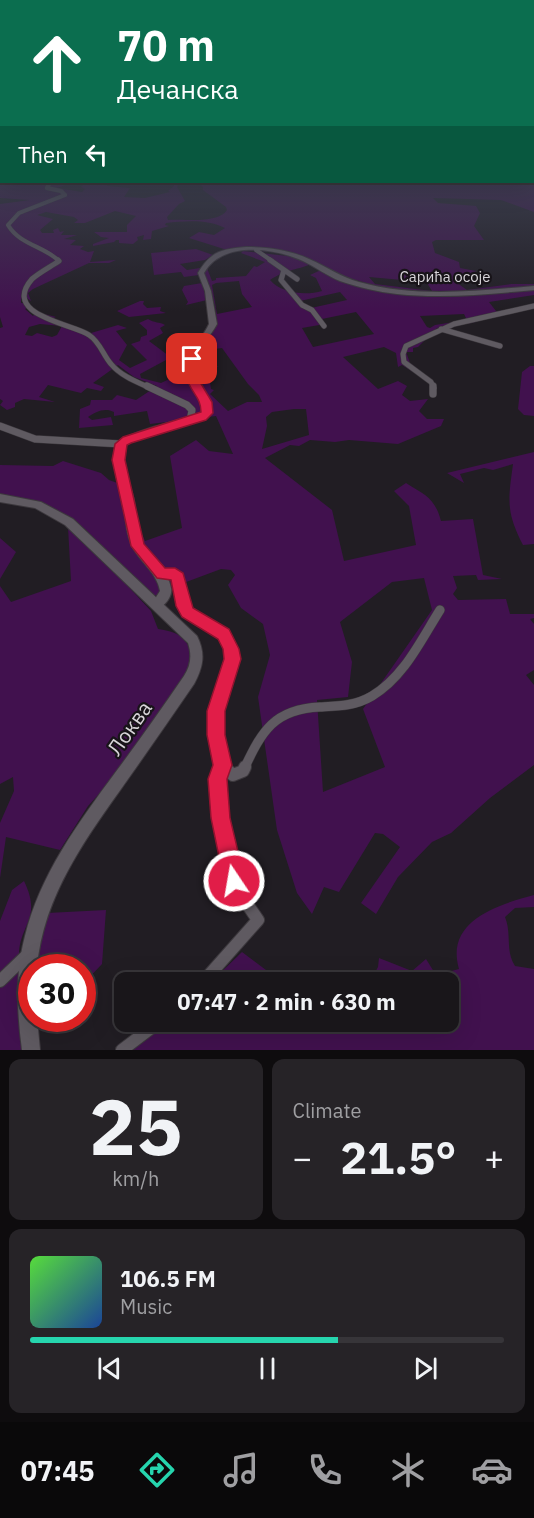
<!DOCTYPE html>
<meta charset="utf-8">
<style>
:root{--surface:#19161a;--page:#262327;--text:#f1f3f6;--muted:#9f9fa2;--line:#373539;--accent:#26d5ae}
body{margin:0;font-family:"IBM Plex Sans",sans-serif;background:var(--page);color:var(--text);height:100vh;display:flex;flex-direction:column;font-size:22px;white-space:nowrap}
*{box-sizing:border-box;margin:0}
p{font-size:20px;color:var(--muted)}
.icon{flex:none;width:33px;height:33px;fill:none;stroke:currentColor;stroke-width:2;stroke-linecap:round;stroke-linejoin:round}
.map{position:relative;height:1050px;overflow:hidden}
.sheet{display:flex;flex-direction:column;gap:9px;padding:9px;background:#0e0c0e;flex:1}
.sheet>*{flex:none}
.top-card{position:absolute;left:0px;top:0px;width:534px;height:183px;box-shadow:0 6px 24px #0002,0 0 0 2px var(--line);background:#0b6e4f;color:#fff;overflow:hidden}
.speed{position:absolute;left:18px;top:954px;display:flex;gap:12px;font-size:30px;font-weight:700;text-align:center}
.speed>*{display:grid;place-content:center;width:78px;height:78px;border-radius:50%;background:var(--surface);box-shadow:0 6px 24px #0002,0 0 0 2px var(--line);line-height:1}
.speed .limit{border:9px solid #d22;background:#fff;color:#111}
.pin{position:absolute;display:grid;place-items:center;width:51px;height:51px;color:#fff;margin:-26px;border-radius:12px;box-shadow:0 3px 9px #0006}
.me{position:absolute;width:66px;margin:-33px;rotate:348deg;stroke-linejoin:round;filter:drop-shadow(0 0 4px #0008)}
.turn{display:flex;align-items:center;gap:21px;height:126px;padding:0 18px;font-size:27px}
.turn .icon{width:78px;height:78px;stroke-width:2.5}
.turn b{display:block;font-size:42px;line-height:51px}
.then{display:flex;align-items:center;height:57px;padding:0 18px;background:#0003;gap:12px;font-size:22px}
.big{font-size:45px;font-weight:700;line-height:1.1}
.sheet .widget{flex:1;display:flex;flex-direction:column;justify-content:center;gap:9px;min-width:0;padding:0 21px;border-radius:12px;background:var(--page)}
.sheet .dial{align-items:center;gap:0}
.dial b{font-size:78px;line-height:1}
.song{display:flex;align-items:center;gap:18px}
.cover{width:72px;height:72px;border-radius:9px;background:linear-gradient(135deg,hsl(110 70% 55%),hsl(220 70% 35%))}
.played{height:6px;border-radius:3px;background:linear-gradient(90deg,var(--accent) 65%,var(--line) 65%)}
.keys{display:flex;justify-content:space-around;direction:ltr}
.heat{display:flex;justify-content:space-between;align-items:center;font-size:33px;direction:ltr}
.sheet .tiles{flex:1;display:grid;gap:9px;grid-template-columns:1fr 1fr}
.widget:last-child{grid-column:span 2}
.trip{position:absolute;left:114px;top:972px;width:345px;height:60px;border-radius:12px;background:var(--surface);box-shadow:0 6px 24px #0002,0 0 0 2px var(--line);font-weight:700;line-height:60px;text-align:center}
.tab-bar{display:flex;height:96px;justify-content:space-around;align-items:center;background:#0a090a;color:var(--muted)}
.tab-bar .icon{width:42px;height:42px}
.tab-bar .active{color:var(--accent)}
.tab-bar b{font-size:27px;color:var(--text)}
.map>svg:first-child{display:block}
.green{fill:#41114e;fill-rule:evenodd}
.lines{fill:none;stroke-linecap:round;stroke-linejoin:round}
.minor-far4-casing{stroke:#3c383d;stroke-width:4.5}
.minor-far3-casing{stroke:#3c383d;stroke-width:6}
.minor-far2-casing{stroke:#3c383d;stroke-width:8}
.minor-far1-casing{stroke:#3c383d;stroke-width:10}
.minor-casing{stroke:#3c383d;stroke-width:14}
.tertiary-casing{stroke:#3c383d;stroke-width:2}
.secondary-casing{stroke:#3c383d;stroke-width:2}
.minor-far4{stroke:#5f5a61;stroke-width:4}
.minor-far3{stroke:#5f5a61;stroke-width:5}
.minor-far2{stroke:#5f5a61;stroke-width:7}
.minor-far1{stroke:#5f5a61;stroke-width:9}
.minor{stroke:#5f5a61;stroke-width:12}
.tertiary{fill:#5f5a61;fill-rule:evenodd}
.secondary{fill:#5f5a61;fill-rule:evenodd}
.route{fill:#e11d48;stroke:#92132f;stroke-width:1.5}
.labels{text-anchor:middle;dominant-baseline:central;stroke-width:4.5;stroke-linejoin:round;paint-order:stroke}
.far-street-label{font-size:15px;fill:#d7d4d8;stroke:#181419}
.near-street-label{font-size:21px;fill:#d7d4d8;stroke:#181419}
</style>
<div class="map">
<svg width="534" height="1050" viewBox="0 0 534 1050">
<rect width="100%" height="100%" fill="#211d23"/>
<path class="green" d="M 0,164 L 2,182 L 73,182 L 57,188 L 82,192 L 85,189 L 81,187 L 86,182 L 106,182 L 107,186 L 130,188 L 124,197 L 145,198 L 170,192 L 168,191 L 174,186 L 173,183 L 158,182 L 532,182 L 534,177 L 534,212 L 501,200 L 433,198 L 438,203 L 476,206 L 480,213 L 474,226 L 484,240 L 436,240 L 432,242 L 435,253 L 459,262 L 460,268 L 476,271 L 472,275 L 457,279 L 460,285 L 467,290 L 511,284 L 534,284 L 534,295 L 489,302 L 496,311 L 531,309 L 504,313 L 472,323 L 437,328 L 418,347 L 413,348 L 413,352 L 406,352 L 410,363 L 418,369 L 413,372 L 402,365 L 398,367 L 396,353 L 384,347 L 343,357 L 378,389 L 398,381 L 407,386 L 402,395 L 410,401 L 428,399 L 419,411 L 427,419 L 444,419 L 441,426 L 398,444 L 349,440 L 335,442 L 310,440 L 299,446 L 290,445 L 265,458 L 332,510 L 344,561 L 416,545 L 409,506 L 394,491 L 406,483 C 425,495 435,498 441,521 L 473,519 L 483,575 L 502,579 L 478,580 L 476,575 L 453,576 L 457,588 L 453,594 L 458,600 L 506,599 L 510,614 L 534,614 L 534,618 L 530,619 L 534,624 L 534,670 L 526,675 L 534,685 L 534,765 L 490,798 L 451,833 L 432,842 L 398,877 L 376,914 L 361,903 L 400,847 L 383,834 L 375,833 L 339,892 L 324,887 L 312,914 L 297,893 L 277,830 L 258,697 L 270,655 L 263,624 L 241,608 L 228,585 L 235,575 L 231,570 L 221,569 L 162,591 L 159,595 L 151,596 L 86,530 L 72,519 L 0,496 L 0,465 L 53,466 L 63,461 L 101,473 L 109,480 L 120,484 L 145,541 L 182,528 L 170,456 L 196,440 L 209,451 L 233,454 L 216,416 L 150,424 L 147,411 L 114,416 L 114,412 C 105,407 95,412 88,417 L 92,420 L 111,417 L 113,425 L 79,428 L 80,409 L 90,405 L 91,400 L 112,400 L 117,395 L 136,400 L 157,386 L 134,377 L 118,365 L 93,383 L 104,387 L 101,391 L 87,388 L 81,393 L 48,385 L 39,397 L 55,402 L 24,399 L 15,403 L 15,407 L 7,410 L 0,405 L 3,401 L 0,399 L 0,328 L 3,327 L 0,317 L 0,204 L 30,200 L 0,198 ZM 197,182 L 203,187 L 203,190 L 226,207 L 227,210 C 218,224 184,219 168,220 L 167,217 L 179,204 L 185,201 L 177,187 L 178,185 ZM 115,211 L 136,216 L 127,225 L 127,232 L 94,232 L 101,237 L 109,238 L 93,244 L 93,246 L 114,242 L 116,240 L 119,240 L 119,243 L 133,244 L 138,240 L 137,237 L 144,235 L 143,240 L 151,239 L 152,231 L 169,226 L 165,225 L 166,223 C 186,221 207,219 225,228 L 214,235 L 199,232 L 189,238 L 224,249 L 290,253 L 331,273 L 388,289 L 471,293 C 438,304 352,286 321,270 L 310,275 L 316,278 L 322,291 C 305,296 281,293 270,280 C 287,269 294,271 311,264 L 296,257 L 243,251 L 241,253 L 265,262 L 257,267 L 254,266 L 246,276 L 216,278 L 216,280 L 212,281 L 207,268 L 203,273 C 210,289 223,317 212,332 C 207,340 196,351 194,360 C 190,379 204,393 211,409 L 204,407 L 187,378 L 189,354 L 181,351 L 169,356 L 149,341 L 163,333 L 160,328 L 165,325 C 160,322 154,323 148,319 L 139,323 L 147,330 L 147,335 L 141,337 L 140,341 L 131,344 L 147,360 L 130,368 L 119,360 L 127,345 L 116,331 L 127,328 L 118,325 L 91,333 L 48,320 L 56,317 L 36,312 L 33,316 L 25,309 L 29,306 L 28,303 L 21,303 L 21,299 L 25,297 L 31,301 L 28,293 L 33,289 L 89,263 L 109,263 L 116,260 L 90,262 L 94,251 L 88,252 L 80,249 L 84,246 L 70,245 L 76,240 L 64,239 L 77,235 L 61,235 L 64,231 L 60,232 L 58,228 L 53,230 L 54,233 L 42,233 L 40,230 L 53,219 L 37,215 L 46,212 L 74,217 L 78,220 L 74,223 L 85,223 ZM 369,277 L 402,280 L 424,278 L 432,291 L 375,284 ZM 239,281 L 242,294 L 252,307 L 217,314 L 212,285 L 216,283 ZM 340,292 L 347,300 L 311,308 L 300,301 ZM 356,312 L 374,334 L 313,347 L 302,328 L 325,324 L 322,319 ZM 464,314 L 467,320 L 435,325 L 430,328 L 427,327 L 420,316 ZM 40,324 L 62,326 L 57,335 L 52,337 L 37,333 L 32,336 L 25,335 L 29,327 ZM 222,348 L 248,384 L 259,395 L 262,402 L 247,402 L 228,411 L 210,394 L 214,390 L 211,389 L 210,382 L 203,380 L 201,373 L 219,366 L 199,368 L 201,364 L 198,360 L 201,351 ZM 166,360 L 184,372 L 161,383 L 141,378 L 140,374 ZM 294,409 L 306,409 L 309,435 L 262,449 L 267,426 L 266,417 L 272,412 ZM 424,578 L 432,610 L 363,709 L 385,767 L 323,792 L 317,700 L 348,697 L 352,662 L 340,622 L 392,582 Z
M 196,249 L 213,255 L 205,260 L 180,264 L 187,270 L 200,268 L 199,275 L 184,277 L 181,272 L 154,275 L 151,253 Z
M 202,283 L 207,300 L 186,305 L 188,302 L 182,290 L 184,286 Z
M 140,301 L 144,301 L 143,304 L 147,308 L 161,307 L 160,311 L 166,313 L 129,317 L 117,311 Z
M 530,366 L 534,366 L 534,416 L 524,415 L 518,409 L 522,372 Z
M 534,452 L 534,544 L 523,545 C 506,512 508,501 513,464 L 493,470 L 484,468 L 460,474 L 464,483 L 447,473 Z
M 68,527 L 99,555 L 151,611 L 158,629 C 185,633 191,641 191,668 L 120,771 L 88,806 L 60,850 L 6,837 L 0,878 L 0,823 L 14,791 L 13,777 L 0,784 L 0,586 L 11,602 L 71,581 Z
M 0,538 L 16,552 L 0,579 Z
M 24,881 C 43,920 18,925 19,957 C 19,988 23,1019 25,1050 L 0,1050 L 0,921 L 12,890 Z
M 534,895 L 534,907 L 515,908 L 505,917 C 512,934 505,951 515,966 L 534,969 L 534,1050 L 129,1050 L 166,1022 L 332,1022 L 344,1031 L 350,1022 L 448,1022 L 448,982 L 370,982 L 378,967 L 379,958 L 412,971 L 426,959 L 436,975 L 459,969 C 445,921 497,905 534,895 Z
M 106,910 L 102,964 L 83,984 L 82,968 L 35,968 L 47,913 Z
M 242,952 L 282,982 L 211,982 Z"/>
<g class="lines">
<defs>
<path id="minor-far4" d="M 50,182 L 47,188 L 61,191 L 65,195 L 19,213 L 8,225 C 20,245 44,246 59,261
M 256,250 L 272,261"/>
<path id="minor-far3" d="M 58,260 L 59,261 C 50,267 40,272 32,279 C 0,316 75,324 89,335 C 100,342 103,355 111,364 C 121,376 137,382 150,388
M 270,260 L 297,279
M 284,270 L 281,280 L 302,305 L 312,310 L 324,326
M 441,329 L 500,346
M 434,388 L 431,382 L 404,362 L 403,354 L 406,346 L 454,324 L 534,306"/>
<path id="minor-far2" d="M 147,386 L 187,405 L 192,410 L 190,421
M 433,394 L 433,386
M 0,426 L 35,439 L 121,444"/>
<path id="minor-far1" d="M 162,574 L 175,574 L 186,610 L 223,634 L 231,649 L 232,659 L 216,711 L 216,735 L 222,765 L 226,769
M 221,769 L 222,765
M 244,769 C 262,731 274,709 320,707 C 339,706 355,706 372,696 C 404,677 421,640 440,610"/>
<path id="minor" d="M 224,767 L 233,775 L 243,771 L 245,767
M 0,981 L 27,955
M 203,982 L 258,920 C 250,908 241,897 236,884 C 221,850 214,803 222,767
M 122,1050 L 159,1022"/>
<path id="tertiary" d="M 246,247 C 268,247 290,250 309,259 C 327,267 341,277 359,282 C 416,298 476,291 534,286 L 534,290 C 489,294 443,299 397,294 C 378,292 358,287 340,281 C 327,276 316,267 303,261 C 274,248 223,240 204,273 L 211,291 L 217,324 C 211,336 200,345 197,358 C 191,381 213,393 211,413 L 205,419 L 138,438 L 125,446 C 120,464 130,483 134,500 C 136,515 135,533 143,546 C 152,560 168,570 171,588 C 173,597 162,611 153,608 L 151,605 L 160,591 C 157,572 139,562 131,544 C 124,529 126,510 122,494 C 119,480 111,463 115,448 C 119,432 182,420 199,415 L 203,412 C 203,402 197,394 192,385 C 179,356 198,347 209,324 L 205,291 L 198,273 C 211,251 222,249 246,247 Z"/>
<path id="secondary" d="M 0,494 L 41,502 L 73,519 L 197,636 C 206,654 203,667 194,684 C 172,716 150,748 128,779 C 87,837 43,895 37,968 L 32,968 L 32,1018 L 37,1018 L 40,1050 L 22,1050 C 17,1012 15,974 25,936 C 40,875 78,823 115,773 C 139,741 162,708 184,676 C 191,665 192,655 188,643 L 65,525 L 35,508 L 0,502 Z"/>
</defs>
<use href="#minor-far4" class="minor-far4-casing"/>
<use href="#minor-far3" class="minor-far3-casing"/>
<use href="#minor-far2" class="minor-far2-casing"/>
<use href="#minor-far1" class="minor-far1-casing"/>
<use href="#minor" class="minor-casing"/>
<use href="#tertiary" class="tertiary-casing"/>
<use href="#secondary" class="secondary-casing"/>
<use href="#minor-far4" class="minor-far4"/>
<use href="#minor-far3" class="minor-far3"/>
<use href="#minor-far2" class="minor-far2"/>
<use href="#minor-far1" class="minor-far1"/>
<use href="#minor" class="minor"/>
<use href="#tertiary" class="tertiary"/>
<use href="#secondary" class="secondary"/>
</g>
<linearGradient id="sky" x2="0" y2="1"><stop stop-color="#121013"/><stop offset="0.53" stop-color="#3d4050"/><stop offset="1" stop-color="#3d4050" stop-opacity="0"/></linearGradient>
<rect width="534" height="311" fill="url(#sky)"/>
<path class="route" d="M 192,356 L 198,359 L 197,377 L 212,402 L 213,413 L 206,420 L 131,443 L 127,445 L 125,460 L 144,544 L 165,568 L 175,568 L 183,573 L 193,608 L 229,629 L 239,649 L 241,659 L 225,711 L 225,735 L 232,765 L 227,779 L 230,818 L 245,881 L 242,888 L 234,891 L 227,888 L 224,881 L 211,818 L 208,779 L 213,765 L 207,735 L 207,711 L 224,659 L 223,649 L 218,639 L 182,617 L 176,606 L 171,580 L 157,578 L 131,546 L 112,460 L 115,444 L 123,437 L 201,412 C 201,399 194,395 189,384 C 185,377 187,367 187,359 Z"/>
<g class="labels">
<g class="far-street-label">
<text x="445" y="276">Сарића осоје</text>
</g>
<g class="near-street-label">
<text transform="translate(129 728) rotate(-55)">Локва</text>
</g>
</g>
</svg>
<div class="speed"><div class="limit">30</div></div>
<div class="pin" style="left:192px;top:359px;background:#d93025"><svg class="icon" aria-label="arrive" viewBox="0 0 24 24"><path d="M6 21V4h12l-3 4 3 4H6"/></svg></div>
<svg class="me" style="left:234px;top:881px" viewBox="-20 -20 40 40"><circle r="17" fill="#e11d48" stroke="#fff" stroke-width="3"/><path d="M0-11L8 9 0 5-8 9z" fill="#fff"/></svg>
<div class="trip">07:47 · 2 min · 630 m</div>
<div class="top-card">
<div class="turn"><svg class="icon" aria-label="ahead" viewBox="0 0 24 24"><path d="M12 20V5M6 11l6-6 6 6"/></svg><div><b>70 m</b>Дечанска</div></div>
<div class="then">Then<svg class="icon" aria-label="left" viewBox="0 0 24 24"><path d="M17 20v-9H6M10 6l-5 5 5 5"/></svg></div>
</div>
</div>
<section class="sheet">
<div class="tiles">
<div class="widget dial"><b>25</b><p>km/h</p></div>
<div class="widget"><p>Climate</p>
<div class="heat"><a>−</a><b class="big">21.5°</b><a>+</a></div>
</div>
<div class="widget">
<div class="song"><i class="cover"></i><div><b>106.5 FM</b><p>Music</p></div></div>
<div class="played"></div>
<div class="keys"><svg class="icon" aria-label="previous" viewBox="0 0 24 24"><path d="M18 5L8 12l10 7zM5 5v14"/></svg><svg class="icon" aria-label="pause" viewBox="0 0 24 24"><path d="M8 5v14M16 5v14"/></svg><svg class="icon" aria-label="next" viewBox="0 0 24 24"><path d="M6 5l10 7-10 7zM19 5v14"/></svg></div>
</div>
</div>
</section>
<nav class="tab-bar">
<b>07:45</b>
<svg class="icon active" aria-label="directions" viewBox="0 0 24 24"><path d="M12 3l9 9-9 9-9-9zM9 14v-3h6M13 9l2 2-2 2"/></svg>
<svg class="icon" aria-label="music" viewBox="0 0 24 24"><path d="M9 18V5l10-2v13"/><circle cx="6" cy="18" r="3"/><circle cx="16" cy="16" r="3"/></svg>
<svg class="icon" aria-label="phone" viewBox="0 0 24 24"><path d="M5 4h4l2 5-3 2q2 4 5 5l2-3 5 2v4C11 20 4 13 5 4z"/></svg>
<svg class="icon" aria-label="climate" viewBox="0 0 24 24"><path d="M12 3v18M4 7l16 10M4 17L20 7"/></svg>
<svg class="icon" aria-label="car" viewBox="0 0 24 24"><path d="M5 17H2v-5l4-1 3-4h7l3 4 3 1v5h-3M9 17h6M6 11h13"/><circle cx="7" cy="17" r="2"/><circle cx="17" cy="17" r="2"/></svg>
</nav>
